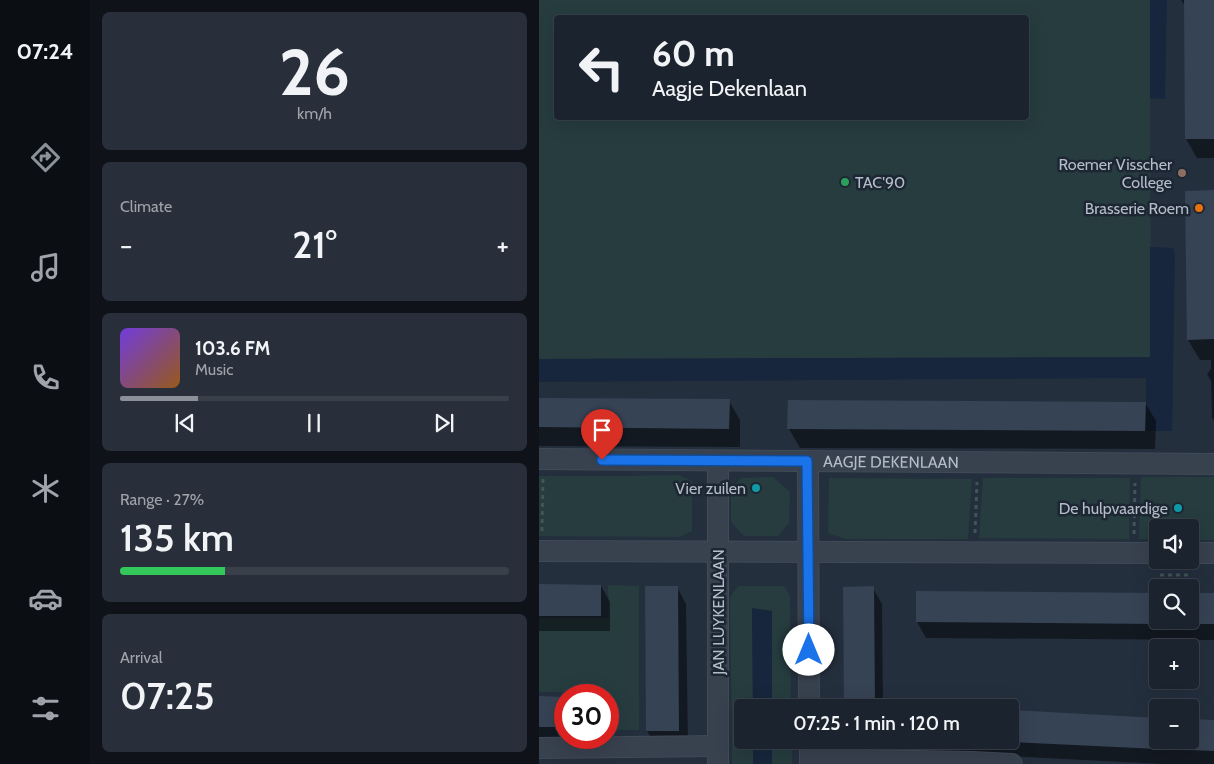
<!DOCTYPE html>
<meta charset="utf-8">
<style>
:root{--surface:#1b232e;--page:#282f3a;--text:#f1f3f6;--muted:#a0a4aa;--line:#39404a;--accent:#8c9099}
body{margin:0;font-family:Cabin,sans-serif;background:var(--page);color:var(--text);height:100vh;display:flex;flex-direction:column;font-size:19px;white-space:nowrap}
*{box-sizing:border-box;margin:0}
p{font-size:16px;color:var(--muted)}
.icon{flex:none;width:28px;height:28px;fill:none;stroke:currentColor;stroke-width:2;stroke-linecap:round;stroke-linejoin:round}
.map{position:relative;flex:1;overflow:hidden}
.panel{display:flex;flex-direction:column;gap:12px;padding:12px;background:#0f1319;width:449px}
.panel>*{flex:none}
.top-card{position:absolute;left:15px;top:15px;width:475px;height:105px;border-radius:5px;box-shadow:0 5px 20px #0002,0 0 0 1px var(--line);background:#1b232e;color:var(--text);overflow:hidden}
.controls{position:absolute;left:610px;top:519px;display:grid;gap:10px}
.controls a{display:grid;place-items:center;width:50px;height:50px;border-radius:5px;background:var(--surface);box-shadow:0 5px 20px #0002,0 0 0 1px var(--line);font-size:25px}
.speed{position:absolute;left:15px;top:684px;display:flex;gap:10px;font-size:25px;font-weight:700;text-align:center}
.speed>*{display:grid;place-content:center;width:65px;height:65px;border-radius:50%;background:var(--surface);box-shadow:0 5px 20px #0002,0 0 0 1px var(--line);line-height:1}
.speed .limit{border:8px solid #d22;background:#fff;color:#111}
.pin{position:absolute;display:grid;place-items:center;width:42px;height:42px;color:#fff;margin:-51px -21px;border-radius:50% 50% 50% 0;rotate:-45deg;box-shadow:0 0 5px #0007}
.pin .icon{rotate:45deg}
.me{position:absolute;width:55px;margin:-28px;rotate:0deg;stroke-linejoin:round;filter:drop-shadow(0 0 4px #0008)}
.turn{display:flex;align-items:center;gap:18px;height:105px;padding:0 15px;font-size:22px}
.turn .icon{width:65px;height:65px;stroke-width:2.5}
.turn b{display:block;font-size:35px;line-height:42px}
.big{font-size:38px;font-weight:600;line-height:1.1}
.panel .widget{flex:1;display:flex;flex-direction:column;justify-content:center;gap:8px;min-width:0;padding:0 18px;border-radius:8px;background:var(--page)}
.panel .dial{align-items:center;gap:0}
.dial b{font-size:65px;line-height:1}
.song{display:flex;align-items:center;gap:15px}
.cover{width:60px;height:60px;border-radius:8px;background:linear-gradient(135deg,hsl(260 70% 55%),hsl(30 70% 35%))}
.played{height:5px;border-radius:2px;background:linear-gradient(90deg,var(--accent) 20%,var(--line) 20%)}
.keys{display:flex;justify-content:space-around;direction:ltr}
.heat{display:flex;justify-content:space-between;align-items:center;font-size:28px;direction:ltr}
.charge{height:8px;border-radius:4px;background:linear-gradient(90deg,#34c759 27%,var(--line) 0)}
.trip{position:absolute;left:195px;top:699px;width:285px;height:50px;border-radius:5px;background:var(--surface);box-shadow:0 5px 20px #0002,0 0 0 1px var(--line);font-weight:600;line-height:50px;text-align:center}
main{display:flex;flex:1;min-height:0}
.tabs{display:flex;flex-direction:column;width:90px;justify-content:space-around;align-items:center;background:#0b0e12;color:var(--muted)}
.tabs .icon{width:35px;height:35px}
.tabs .selected{color:var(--accent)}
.tabs b{font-size:22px;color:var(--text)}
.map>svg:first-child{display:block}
.green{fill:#263c3f;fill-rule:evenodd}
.water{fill:#17263c}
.shadow{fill:#0007}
.building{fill:#364354}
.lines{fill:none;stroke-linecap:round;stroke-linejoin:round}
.minor-casing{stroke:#414a57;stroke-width:22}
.path{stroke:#3f5557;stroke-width:3;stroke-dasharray:4 4;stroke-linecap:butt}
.minor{stroke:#38414e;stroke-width:20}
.route-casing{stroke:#114b97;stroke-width:12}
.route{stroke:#1a73e8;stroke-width:9}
.education-dot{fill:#8d6e63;stroke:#1d2633;stroke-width:2}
.leisure-dot{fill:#2e9e5b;stroke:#1d2633;stroke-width:2}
.food-dot{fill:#e8710a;stroke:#1d2633;stroke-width:2}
.culture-dot{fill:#0f9aa8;stroke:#1d2633;stroke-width:2}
.labels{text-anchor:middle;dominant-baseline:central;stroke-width:5;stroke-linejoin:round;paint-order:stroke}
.poi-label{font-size:16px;fill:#b4bcc9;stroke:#1d2633;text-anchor:end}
.street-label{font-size:16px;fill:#b4bcc9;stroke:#1d2633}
</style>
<main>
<nav class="tabs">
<b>07:24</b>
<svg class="icon selected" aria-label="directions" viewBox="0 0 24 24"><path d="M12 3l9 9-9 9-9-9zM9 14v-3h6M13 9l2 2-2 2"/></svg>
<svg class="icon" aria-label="music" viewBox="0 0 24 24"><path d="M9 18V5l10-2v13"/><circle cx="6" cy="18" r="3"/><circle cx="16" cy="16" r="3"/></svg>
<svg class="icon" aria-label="phone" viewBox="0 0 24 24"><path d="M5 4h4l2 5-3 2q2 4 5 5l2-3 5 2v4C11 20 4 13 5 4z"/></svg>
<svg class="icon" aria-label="climate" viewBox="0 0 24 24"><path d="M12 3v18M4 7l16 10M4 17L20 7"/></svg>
<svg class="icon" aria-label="car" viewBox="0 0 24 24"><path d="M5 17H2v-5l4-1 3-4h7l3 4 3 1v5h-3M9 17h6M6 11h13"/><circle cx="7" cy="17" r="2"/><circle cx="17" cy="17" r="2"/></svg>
<svg class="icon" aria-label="filters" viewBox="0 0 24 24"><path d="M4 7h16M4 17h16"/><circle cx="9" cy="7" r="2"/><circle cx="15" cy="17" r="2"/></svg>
</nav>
<section class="panel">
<div class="widget dial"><b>26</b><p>km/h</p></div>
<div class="widget"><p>Climate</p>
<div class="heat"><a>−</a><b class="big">21°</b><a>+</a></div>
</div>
<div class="widget">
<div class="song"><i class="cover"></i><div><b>103.6 FM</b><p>Music</p></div></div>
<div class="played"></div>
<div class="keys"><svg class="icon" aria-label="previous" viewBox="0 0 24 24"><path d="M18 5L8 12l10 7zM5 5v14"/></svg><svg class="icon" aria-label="pause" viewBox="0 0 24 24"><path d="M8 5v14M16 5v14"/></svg><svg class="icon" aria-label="next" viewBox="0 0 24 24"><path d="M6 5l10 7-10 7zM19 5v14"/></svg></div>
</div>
<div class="widget"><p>Range · 27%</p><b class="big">135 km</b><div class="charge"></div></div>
<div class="widget"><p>Arrival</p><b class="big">07:25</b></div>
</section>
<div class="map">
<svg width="676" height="764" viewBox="0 0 676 764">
<rect width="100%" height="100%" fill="#242f3e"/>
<path class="green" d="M 0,0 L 611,0 L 612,357 L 0,359 ZM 18,18 L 488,18 L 488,118 L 18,118 Z
M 140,475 L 153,481 L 153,531 L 141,537 L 0,536 L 0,476 L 81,476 Z
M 234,477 L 251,492 L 250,523 L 239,536 L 205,536 L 192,522 L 192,490 L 202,478 Z
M 602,477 L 675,477 L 675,540 L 651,540 L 651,528 L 619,528 L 619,539 L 600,539 Z
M 290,478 L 433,479 L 429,539 L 307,539 L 289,533 Z
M 444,478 L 591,478 L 590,539 L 440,538 Z
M 69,585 L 100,586 L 100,730 L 70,730 L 70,693 L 0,692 L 0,618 L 70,618 Z
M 199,586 L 245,586 L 251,596 L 252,707 L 233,707 L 233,611 L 213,609 L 214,707 L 204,708 L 204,740 L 214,740 L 214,764 L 193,764 L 191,597 Z
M 233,740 L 253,740 L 253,764 L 233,764 Z"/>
<path class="water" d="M 611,0 L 628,0 L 626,99 L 611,98 Z
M 611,247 L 634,248 L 636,253 L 633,431 L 607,431 L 607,378 L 0,382 L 0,359 L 611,357 Z
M 213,608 L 233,611 L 233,707 L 214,707 Z
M 214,740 L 233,740 L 233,764 L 214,764 Z"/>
<path class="shadow" d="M 642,0 L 676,0 L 676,158 L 658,158 L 647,139 L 646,6 Z
M 676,192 L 676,422 L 673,418 L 672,381 L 668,374 L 672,369 L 672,360 L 661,360 L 649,340 Z
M 0,399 L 190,401 L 201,420 L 201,447 L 0,446 Z
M 606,403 L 617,421 L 616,449 L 261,448 L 250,429 Z
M 0,586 L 62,586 L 71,602 L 71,631 L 0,631 Z
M 138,587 L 147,604 L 149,747 L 117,747 L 108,731 L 107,588 Z
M 334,588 L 343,604 L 344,708 L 306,708 Z
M 676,594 L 676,640 L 387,638 L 378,622 L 651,620 Z
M 0,698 L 26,698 L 26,738 L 69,738 L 69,710 L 71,714 L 71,743 L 0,743 Z
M 676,721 L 676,764 L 623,764 L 387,752 L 380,740 L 651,740 Z
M 306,740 L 344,740 L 344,758 L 315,758 Z"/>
<path class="building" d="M 645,0 L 676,0 L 676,139 L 646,139 Z
M 676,190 L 676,339 L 648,340 L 646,191 Z
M 0,398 L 191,399 L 190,429 L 0,427 Z
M 249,400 L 607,402 L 606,431 L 248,429 Z
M 0,584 L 62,585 L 62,616 L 0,616 Z
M 106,586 L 139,586 L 140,731 L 107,731 Z
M 335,586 L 336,708 L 305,708 L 304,587 Z
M 377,591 L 619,593 L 619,624 L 377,622 Z
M 651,593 L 676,593 L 676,624 L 651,624 Z
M 0,696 L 26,697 L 26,727 L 0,727 Z
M 471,710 L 619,718 L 619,749 L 471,742 Z
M 651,719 L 676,720 L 676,751 L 651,750 Z"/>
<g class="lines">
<defs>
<g id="minor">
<path id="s1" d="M 0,459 L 676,464"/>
<path d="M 269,461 L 270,708"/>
<path d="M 0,551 L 619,553"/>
<path d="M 651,553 L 676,553"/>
<path d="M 271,740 L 271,764"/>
<path d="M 0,748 L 179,746"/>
<path d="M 271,759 L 434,762 L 473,764"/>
<path d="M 179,764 L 179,461"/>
</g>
</defs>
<use href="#minor" class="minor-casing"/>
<path class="path" d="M 3,531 L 4,478
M 436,533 L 438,482
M 595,534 L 596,483
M 621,575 L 649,575"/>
<use href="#minor" class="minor"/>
</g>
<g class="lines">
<defs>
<path id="route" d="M 63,460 L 268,461 L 270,650"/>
</defs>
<use href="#route" class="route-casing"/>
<use href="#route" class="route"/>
</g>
<circle class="education-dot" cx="643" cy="173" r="5"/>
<circle class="leisure-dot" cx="306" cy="182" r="5"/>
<circle class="food-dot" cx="660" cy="208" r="5"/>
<g class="culture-dot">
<circle cx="217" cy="488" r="5"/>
<circle cx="639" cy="508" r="5"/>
</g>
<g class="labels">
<g class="poi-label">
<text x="633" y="164">Roemer Visscher<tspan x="633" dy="18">College</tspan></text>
<text x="316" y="182" text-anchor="start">TAC'90</text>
<text x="650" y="208">Brasserie Roem</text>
<text x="207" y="488">Vier zuilen</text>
<text x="629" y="508">De hulpvaardige</text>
</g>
<g class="street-label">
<text stroke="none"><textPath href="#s1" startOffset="352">AAGJE DEKENLAAN</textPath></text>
<text transform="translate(179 612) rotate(-90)">JAN LUYKENLAAN</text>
</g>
</g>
</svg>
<div class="controls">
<a><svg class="icon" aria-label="sound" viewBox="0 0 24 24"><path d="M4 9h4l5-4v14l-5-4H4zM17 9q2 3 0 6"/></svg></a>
<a><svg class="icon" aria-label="search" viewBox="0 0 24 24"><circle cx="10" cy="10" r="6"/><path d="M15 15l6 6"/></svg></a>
<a>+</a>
<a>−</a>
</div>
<div class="speed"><div class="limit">30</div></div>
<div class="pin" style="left:63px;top:460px;background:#d93025"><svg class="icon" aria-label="arrive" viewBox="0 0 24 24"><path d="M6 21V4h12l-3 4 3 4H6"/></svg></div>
<svg class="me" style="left:270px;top:650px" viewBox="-20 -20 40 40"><circle r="19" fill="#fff"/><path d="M0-13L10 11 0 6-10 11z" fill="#1a73e8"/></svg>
<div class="trip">07:25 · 1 min · 120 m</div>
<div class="top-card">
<div class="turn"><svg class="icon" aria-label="left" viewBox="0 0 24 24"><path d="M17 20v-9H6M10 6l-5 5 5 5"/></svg><div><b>60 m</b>Aagje Dekenlaan</div></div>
</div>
</div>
</main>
